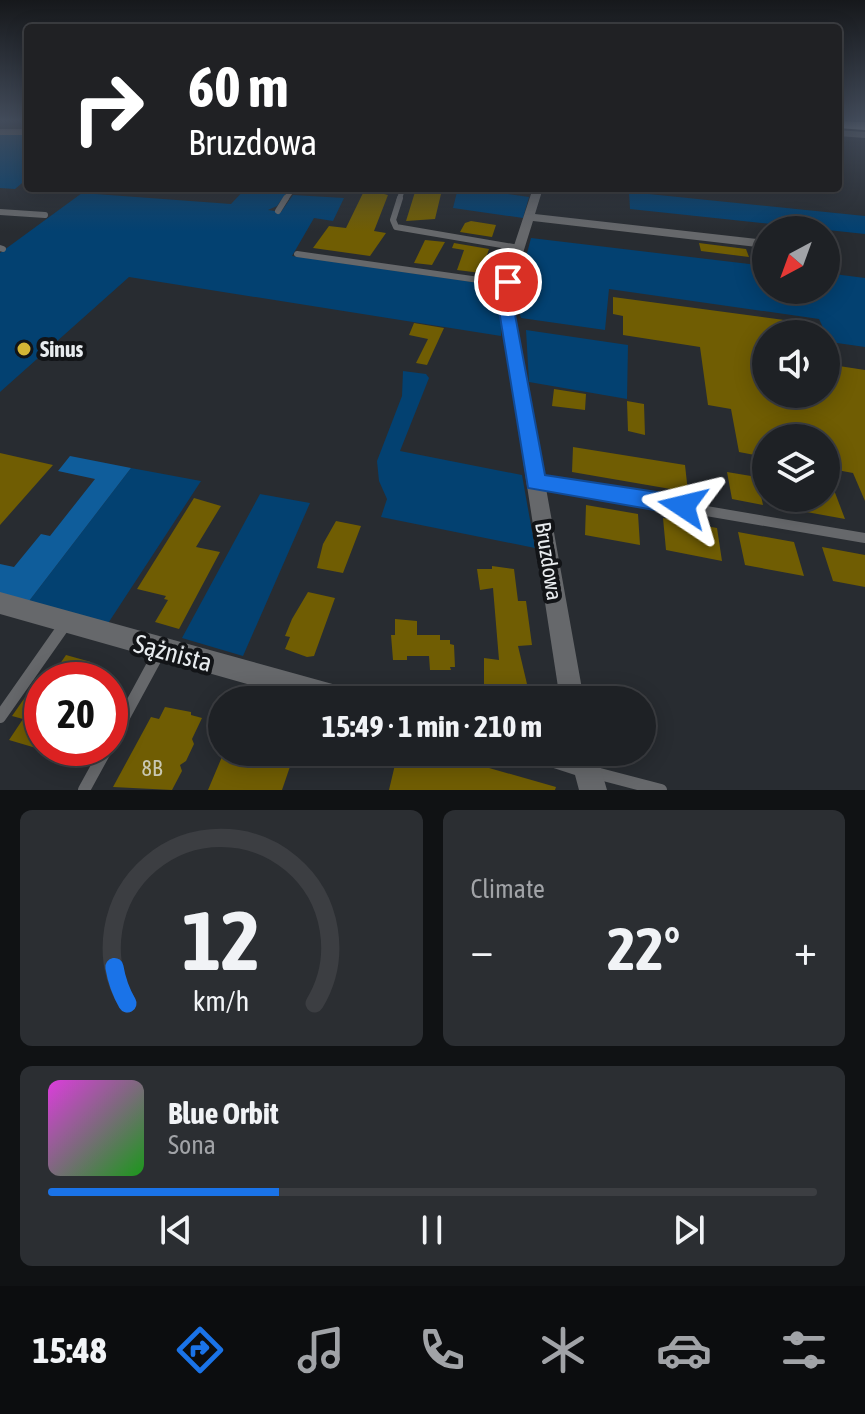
<!DOCTYPE html>
<meta charset="utf-8">
<style>
:root{--surface:#1e2125;--page:#2b2e32;--text:#f1f3f6;--muted:#a1a3a7;--line:#3c3e42;--accent:#1a73e8}
body{margin:0;font-family:"Asap Condensed",sans-serif;background:var(--page);color:var(--text);height:100vh;display:flex;flex-direction:column;font-size:30px;white-space:nowrap}
*{box-sizing:border-box;margin:0}
p{font-size:26px;color:var(--muted)}
.icon{flex:none;width:44px;height:44px;fill:none;stroke:currentColor;stroke-width:2;stroke-linecap:round;stroke-linejoin:round}
.map{position:relative;height:790px;overflow:hidden}
.drawer{display:flex;flex-direction:column;gap:20px;padding:20px;background:#101214;flex:1}
.drawer>*{flex:none}
.banner{position:absolute;left:24px;top:24px;width:818px;height:168px;border-radius:8px;box-shadow:0 4px 20px #0003,0 0 0 2px var(--line);background:#202124;color:#fff;overflow:hidden}
.needle{width:52px;rotate:221deg}
.buttons{position:absolute;left:752px;top:216px;display:grid;gap:16px}
.buttons a{display:grid;place-items:center;width:88px;height:88px;border-radius:50%;background:var(--surface);box-shadow:0 4px 20px #0003,0 0 0 2px var(--line);font-size:40px}
.speed{position:absolute;left:24px;top:662px;display:flex;gap:16px;font-size:40px;font-weight:700;text-align:center}
.speed>*{display:grid;place-content:center;width:104px;height:104px;border-radius:50%;background:var(--surface);box-shadow:0 4px 20px #0003,0 0 0 2px var(--line);line-height:1}
.speed .limit{border:12px solid #d22;background:#fff;color:#111}
.pin{position:absolute;display:grid;place-items:center;width:68px;height:68px;color:#fff;margin:-34px;border:4px solid #fff;border-radius:50%;box-shadow:0 2px 8px #0007}
.me{position:absolute;width:88px;margin:-44px;rotate:280deg;stroke-linejoin:round;filter:drop-shadow(0 0 6px #0008)}
.turn{display:flex;align-items:center;gap:28px;height:168px;padding:0 32px;font-size:36px}
.turn .icon{width:104px;height:104px;stroke-width:2.5}
.turn b{display:block;font-size:56px;line-height:68px}
.big{font-size:60px;font-weight:700;line-height:1.1}
.drawer .card{flex:1;display:flex;flex-direction:column;justify-content:center;gap:12px;min-width:0;padding:0 28px;border-radius:12px;background:var(--page)}
.drawer .dial{align-items:center;gap:0}
.dial svg{height:208px;overflow:visible;fill:none;stroke:var(--line);stroke-width:7;stroke-linecap:round;text-anchor:middle}
.dial text{fill:var(--text);stroke:none}
.song{display:flex;align-items:center;gap:24px}
.cover{width:96px;height:96px;border-radius:12px;background:linear-gradient(135deg,hsl(300 70% 55%),hsl(120 70% 35%))}
.played{height:8px;border-radius:4px;background:linear-gradient(90deg,var(--accent) 30%,var(--line) 30%)}
.keys{display:flex;justify-content:space-around;direction:ltr}
.heat{display:flex;justify-content:space-between;align-items:center;font-size:44px;direction:ltr}
.drawer .tiles{flex:1;display:grid;gap:20px;grid-template-columns:1fr 1fr}
.card:last-child{grid-column:span 2}
.trip{position:absolute;left:208px;top:686px;width:448px;height:80px;border-radius:40px;background:var(--surface);box-shadow:0 4px 20px #0003,0 0 0 2px var(--line);font-weight:700;line-height:80px;text-align:center}
.dock{display:flex;height:128px;justify-content:space-around;align-items:center;background:#0c0d0f;color:var(--muted)}
.dock .icon{width:56px;height:56px}
.dock .active{color:var(--accent)}
.dock b{font-size:36px;color:var(--text)}
.map>svg:first-child{display:block}
.green{fill:#034171}
.forest{fill:#0f5d9b}
.building{fill:#705d03}
.lines{fill:none;stroke-linecap:round;stroke-linejoin:round}
.service-far3{stroke:#66686b;stroke-width:5}
.service-far2{stroke:#66686b;stroke-width:6}
.service-far1{stroke:#66686b;stroke-width:10}
.service{stroke:#66686b;stroke-width:12}
.minor{fill:#66686b;fill-rule:evenodd}
.motorway{fill:#b6bcc2;fill-rule:evenodd}
.route{fill:#1a73e8;stroke:#114b97;stroke-width:2}
.poi-dot{fill:#d4b635;stroke:#121417;stroke-width:3}
.labels{text-anchor:middle;dominant-baseline:central;stroke-width:8;stroke-linejoin:round;paint-order:stroke}
.poi-label{font-size:22px;font-weight:bold;fill:#e7ebee;stroke:#121417;text-anchor:start}
.street-label{font-size:22px;fill:#e7ebee;stroke:#121417}
.near-number-label{font-size:22px;fill:#c9c8b3}
.near-street-label{font-size:26px;fill:#e7ebee;stroke:#121417}
</style>
<div class="map">
<svg width="865" height="790" viewBox="0 0 865 790">
<rect width="100%" height="100%" fill="#282c31"/>
<path class="green" d="M 0,134 L 28,134 L 28,178 L 15,189 L 0,188 Z
M 246,188 L 289,189 L 277,206 L 268,210 L 281,212 L 293,195 L 344,198 L 333,221 L 314,218 L 292,256 L 501,286 L 501,336 L 129,277 L 0,392 L 0,253 L 82,193 L 231,204 Z
M 458,188 L 465,188 L 529,197 L 523,218 L 453,208 Z
M 629,192 L 865,216 L 865,234 L 630,209 Z
M 531,238 L 766,266 L 766,290 L 826,290 L 826,273 L 865,278 L 865,347 L 830,342 L 819,319 L 609,289 L 605,330 L 521,318 L 515,300 Z
M 526,330 L 628,345 L 627,399 L 529,382 Z
M 403,371 L 426,374 L 429,378 L 400,451 L 522,475 L 535,548 L 381,517 L 387,499 L 379,481 L 377,461 L 402,396 Z
M 131,468 L 201,481 L 105,628 L 26,605 Z
M 260,494 L 310,503 L 243,656 L 182,638 Z"/>
<path class="forest" d="M 70,456 L 131,468 L 26,605 L 0,597 L 0,564 L 14,567 L 41,534 L 50,536 L 95,479 L 58,471 Z"/>
<path class="building" d="M 372,191 L 388,195 L 374,231 L 386,233 L 370,256 L 313,248 L 329,226 L 346,228 L 363,193 L 371,194 Z
M 415,192 L 441,194 L 435,219 L 406,221 Z
M 471,221 L 496,225 L 492,237 L 460,232 L 465,223 Z
M 425,240 L 445,242 L 432,265 L 414,263 Z
M 454,243 L 489,249 L 481,273 L 457,270 L 464,250 L 452,248 Z
M 699,243 L 746,249 L 749,257 L 701,251 Z
M 613,297 L 799,322 L 803,334 L 766,334 L 766,394 L 826,394 L 826,364 L 865,370 L 865,501 L 853,473 L 826,468 L 826,438 L 766,438 L 766,457 L 739,452 L 731,409 L 708,405 L 700,347 L 623,335 L 623,316 L 613,314 Z
M 414,323 L 444,328 L 427,365 L 416,363 L 428,339 L 409,335 Z
M 554,389 L 586,394 L 585,410 L 552,406 Z
M 627,401 L 644,404 L 645,435 L 628,431 Z
M 573,447 L 685,465 L 688,492 L 572,472 Z
M 0,453 L 53,465 L 0,525 Z
M 826,469 L 845,519 L 790,509 L 787,498 L 826,498 Z
M 727,472 L 757,477 L 763,505 L 732,499 Z
M 194,498 L 221,506 L 196,547 L 220,552 L 179,629 L 155,622 L 168,600 L 164,599 L 166,596 L 137,589 Z
M 586,505 L 638,514 L 640,545 L 585,535 Z
M 663,518 L 717,528 L 722,561 L 666,550 Z
M 336,521 L 361,526 L 343,573 L 317,568 L 323,544 Z
M 738,532 L 794,542 L 804,576 L 745,565 Z
M 822,547 L 865,555 L 865,587 L 833,581 Z
M 492,566 L 514,569 L 518,601 L 526,601 L 532,645 L 518,646 L 527,684 L 513,684 L 513,688 L 484,684 L 484,658 L 499,660 L 493,588 L 480,590 L 477,569 L 492,569 Z
M 308,592 L 335,598 L 314,656 L 307,657 L 285,649 L 290,637 L 285,636 L 292,619 Z
M 395,619 L 417,621 L 417,635 L 440,635 L 440,640 L 450,640 L 450,644 L 454,645 L 455,667 L 450,667 L 451,670 L 430,670 L 429,656 L 407,656 L 407,660 L 393,660 L 391,635 L 395,635 Z
M 66,655 L 91,662 L 79,680 L 49,680 Z
M 42,673 L 42,738 L 36,748 L 9,740 L 23,719 L 12,716 Z
M 165,707 L 191,712 L 191,715 L 202,718 L 192,739 L 194,744 L 186,761 L 180,765 L 182,771 L 172,790 L 113,787 L 151,717 L 159,719 Z
M 224,752 L 295,752 L 282,790 L 208,790 Z
M 398,752 L 433,752 L 556,787 L 555,790 L 389,790 Z"/>
<g class="lines">
<path class="service-far3" d="M 285,200 L 293,188
M 399,200 L 403,188"/>
<path class="service-far2" d="M 400,198 L 393,220 L 396,227 L 519,248
M 278,211 L 286,198
M 0,212 L 45,215
M 0,248 L 3,249
M 297,254 L 507,284"/>
<path class="service-far1" d="M 536,482 L 865,538"/>
<path class="service" d="M 0,717 L 66,623
M 110,743 L 160,651
M 592,772 L 661,790
M 84,790 L 107,748"/>
<path class="minor" d="M 0,129 L 28,129 L 28,135 L 0,135 Z
M 838,130 L 865,132 L 865,138 L 838,136 Z
M 533,188 L 543,188 L 535,214 L 757,239 L 763,243 L 757,247 L 533,221 L 514,282 L 513,304 L 584,700 L 560,700 L 499,304 L 502,282 Z
M 0,592 L 347,688 L 356,691 L 359,700 L 304,700 L 0,614 Z
M 528,752 L 596,752 L 607,790 L 579,790 L 575,775 L 532,761 Z"/>
<path class="motorway" d="M 838,121 L 865,122 L 865,130 L 838,128 Z"/>
</g>
<linearGradient id="sky" x2="0" y2="1"><stop stop-color="#16181b"/><stop offset="0.52" stop-color="#424b5a"/><stop offset="1" stop-color="#424b5a" stop-opacity="0"/></linearGradient>
<rect width="865" height="231" fill="url(#sky)"/>
<path class="route" d="M 508,277 L 515,282 L 513,304 L 545,475 L 683,496 L 691,499 L 694,506 L 691,512 L 683,515 L 528,488 L 498,304 L 501,282 Z"/>
<circle class="poi-dot" cx="24" cy="349" r="8"/>
<g class="labels">
<g class="poi-label">
<text x="40" y="349">Sinus</text>
</g>
<g class="street-label">
<text transform="translate(549 561) rotate(81)">Bruzdowa</text>
</g>
<g class="near-number-label">
<text x="152" y="768">8B</text>
</g>
<g class="near-street-label">
<text transform="translate(173 653) rotate(15)">Sążnista</text>
</g>
</g>
</svg>
<div class="buttons">
<a><svg class="needle" viewBox="-14 -14 28 28"><path d="M0-13l5 13h-10z" fill="#e53935"/><path d="M0 13l5-13h-10z" fill="#a1a3a7"/></svg></a>
<a><svg class="icon" aria-label="sound" viewBox="0 0 24 24"><path d="M4 9h4l5-4v14l-5-4H4zM17 9q2 3 0 6"/></svg></a>
<a><svg class="icon" aria-label="layers" viewBox="0 0 24 24"><path d="M12 4l9 5-9 5-9-5zM3 14l9 5 9-5"/></svg></a>
</div>
<div class="speed"><div class="limit">20</div></div>
<div class="pin" style="left:508px;top:282px;background:#d93025"><svg class="icon" aria-label="arrive" viewBox="0 0 24 24"><path d="M6 21V4h12l-3 4 3 4H6"/></svg></div>
<svg class="me" style="left:683px;top:506px" viewBox="-20 -20 40 40"><path d="M0-17L14 15 0 8-14 15z" fill="#1a73e8" stroke="#fff" stroke-width="4"/></svg>
<div class="trip">15:49 · 1 min · 210 m</div>
<div class="banner">
<div class="turn"><svg class="icon" aria-label="right" viewBox="0 0 24 24"><path d="M7 20v-9h11M14 6l5 5-5 5"/></svg><div><b>60 m</b>Bruzdowa</div></div>
</div>
</div>
<section class="drawer">
<div class="tiles">
<div class="card dial"><svg viewBox="0 0 100 80">
<path d="M14 69A42 42 0 1 1 86 69"/>
<path d="M14 69A42 42 0 0 1 9 55" stroke="#1a73e8"/>
<text x="50" y="56" font-size="32" font-weight="700">12</text>
<text x="50" y="72" font-size="11">km/h</text>
</svg></div>
<div class="card"><p>Climate</p>
<div class="heat"><a>−</a><b class="big">22°</b><a>+</a></div>
</div>
<div class="card">
<div class="song"><i class="cover"></i><div><b>Blue Orbit</b><p>Sona</p></div></div>
<div class="played"></div>
<div class="keys"><svg class="icon" aria-label="previous" viewBox="0 0 24 24"><path d="M18 5L8 12l10 7zM5 5v14"/></svg><svg class="icon" aria-label="pause" viewBox="0 0 24 24"><path d="M8 5v14M16 5v14"/></svg><svg class="icon" aria-label="next" viewBox="0 0 24 24"><path d="M6 5l10 7-10 7zM19 5v14"/></svg></div>
</div>
</div>
</section>
<nav class="dock">
<b>15:48</b>
<svg class="icon active" aria-label="directions" viewBox="0 0 24 24"><path d="M12 3l9 9-9 9-9-9zM9 14v-3h6M13 9l2 2-2 2"/></svg>
<svg class="icon" aria-label="music" viewBox="0 0 24 24"><path d="M9 18V5l10-2v13"/><circle cx="6" cy="18" r="3"/><circle cx="16" cy="16" r="3"/></svg>
<svg class="icon" aria-label="phone" viewBox="0 0 24 24"><path d="M5 4h4l2 5-3 2q2 4 5 5l2-3 5 2v4C11 20 4 13 5 4z"/></svg>
<svg class="icon" aria-label="climate" viewBox="0 0 24 24"><path d="M12 3v18M4 7l16 10M4 17L20 7"/></svg>
<svg class="icon" aria-label="car" viewBox="0 0 24 24"><path d="M5 17H2v-5l4-1 3-4h7l3 4 3 1v5h-3M9 17h6M6 11h13"/><circle cx="7" cy="17" r="2"/><circle cx="17" cy="17" r="2"/></svg>
<svg class="icon" aria-label="filters" viewBox="0 0 24 24"><path d="M4 7h16M4 17h16"/><circle cx="9" cy="7" r="2"/><circle cx="15" cy="17" r="2"/></svg>
</nav>
